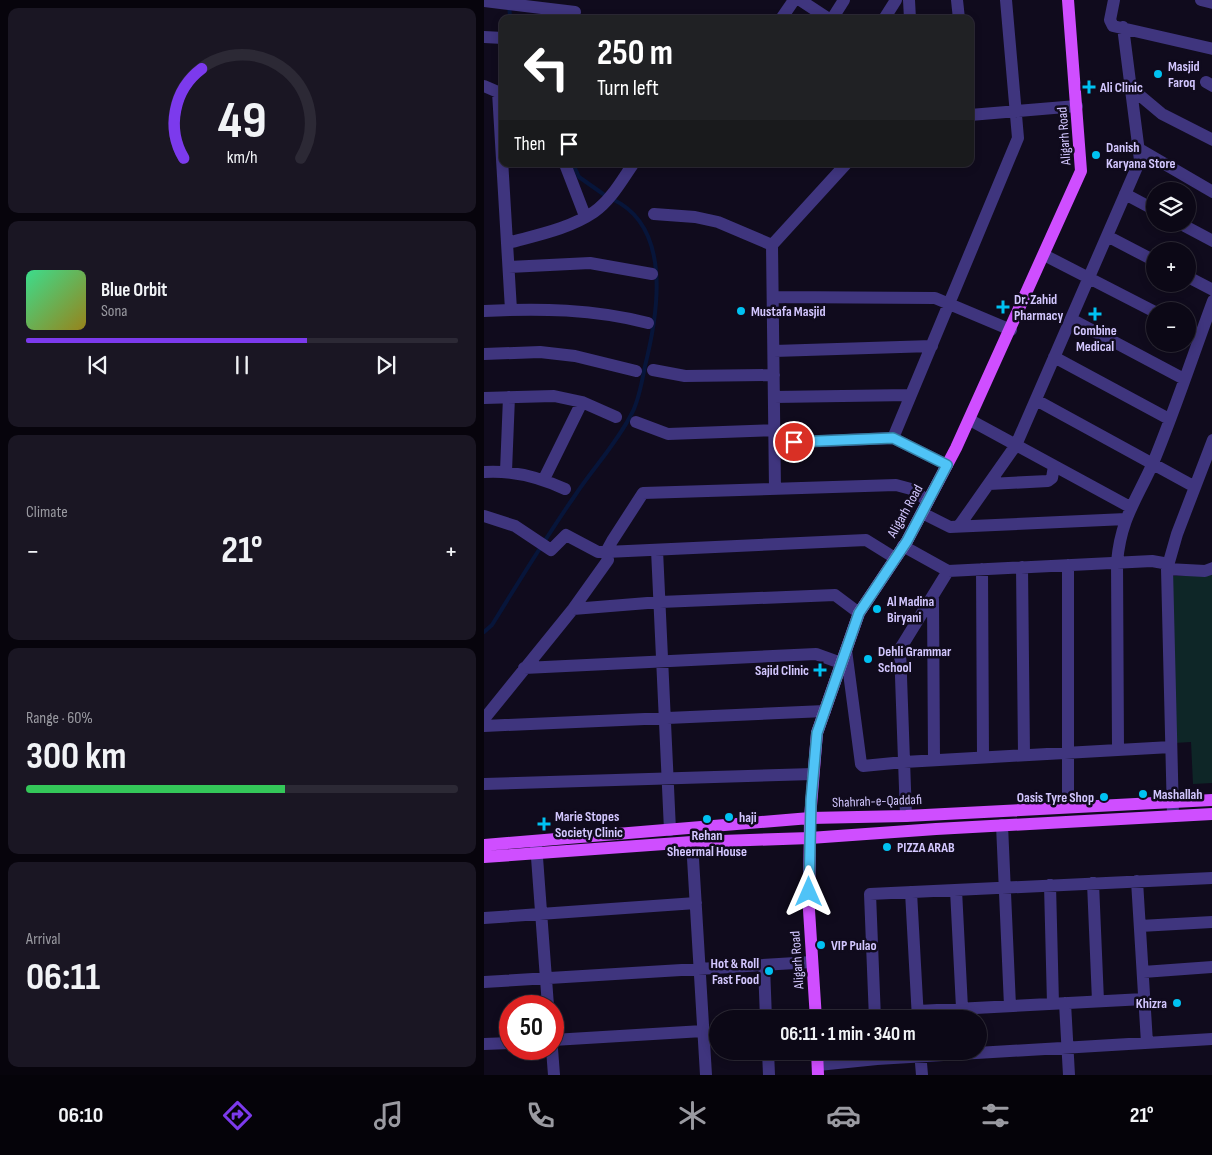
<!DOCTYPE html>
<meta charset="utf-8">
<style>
:root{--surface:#0c0816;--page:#1a1623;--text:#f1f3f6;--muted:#9a9aa1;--line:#2c2935;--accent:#7c3aed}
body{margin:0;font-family:"Sofia Sans Condensed",sans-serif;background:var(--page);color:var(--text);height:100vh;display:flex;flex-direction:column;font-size:19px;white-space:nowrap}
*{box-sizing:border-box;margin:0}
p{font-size:16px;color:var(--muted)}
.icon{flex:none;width:28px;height:28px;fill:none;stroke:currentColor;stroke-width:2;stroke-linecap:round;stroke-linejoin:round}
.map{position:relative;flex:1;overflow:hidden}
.panel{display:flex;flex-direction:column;gap:8px;padding:8px;background:#07040c;width:484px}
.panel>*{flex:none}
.banner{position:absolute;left:15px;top:15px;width:475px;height:152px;border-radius:10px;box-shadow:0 2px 8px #0003,0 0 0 1px var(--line);background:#202124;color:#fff;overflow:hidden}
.buttons{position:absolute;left:662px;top:182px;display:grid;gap:10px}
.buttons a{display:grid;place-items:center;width:50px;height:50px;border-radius:50%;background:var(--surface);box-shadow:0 2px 8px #0003,0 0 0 1px var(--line);font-size:25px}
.speed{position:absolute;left:15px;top:995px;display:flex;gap:10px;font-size:25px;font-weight:700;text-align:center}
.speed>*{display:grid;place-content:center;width:65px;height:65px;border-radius:50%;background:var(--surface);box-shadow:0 2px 8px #0003,0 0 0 1px var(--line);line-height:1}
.speed .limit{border:8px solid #d22;background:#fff;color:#111}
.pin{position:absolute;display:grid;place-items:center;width:42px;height:42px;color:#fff;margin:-21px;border:2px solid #fff;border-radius:50%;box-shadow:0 1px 5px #0007}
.me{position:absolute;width:55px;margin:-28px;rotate:0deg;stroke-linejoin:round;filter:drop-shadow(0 0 4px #0008)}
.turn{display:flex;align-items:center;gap:18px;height:105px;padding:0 15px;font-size:22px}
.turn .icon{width:65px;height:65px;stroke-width:2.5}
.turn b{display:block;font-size:35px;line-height:42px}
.then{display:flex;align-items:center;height:48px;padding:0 15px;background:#0003;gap:10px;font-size:19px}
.big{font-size:38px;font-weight:700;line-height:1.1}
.panel .tile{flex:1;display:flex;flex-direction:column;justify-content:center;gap:8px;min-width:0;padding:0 18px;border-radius:10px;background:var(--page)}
.panel .dial{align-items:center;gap:0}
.dial svg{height:130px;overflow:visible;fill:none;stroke:var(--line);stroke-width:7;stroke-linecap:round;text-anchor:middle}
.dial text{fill:var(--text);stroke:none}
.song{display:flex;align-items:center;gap:15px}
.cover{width:60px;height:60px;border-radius:8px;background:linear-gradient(135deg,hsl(150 70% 55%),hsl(50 70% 35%))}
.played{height:5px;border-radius:2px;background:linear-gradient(90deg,var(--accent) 65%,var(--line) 65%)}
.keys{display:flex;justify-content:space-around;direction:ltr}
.heat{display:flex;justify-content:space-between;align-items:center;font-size:28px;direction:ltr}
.charge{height:8px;border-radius:4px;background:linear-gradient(90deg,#34c759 60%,var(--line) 0)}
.trip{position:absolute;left:225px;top:1010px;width:278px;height:50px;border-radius:25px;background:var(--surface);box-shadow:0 2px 8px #0003,0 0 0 1px var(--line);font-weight:700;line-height:50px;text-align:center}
.dock{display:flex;height:80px;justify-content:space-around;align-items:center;background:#050309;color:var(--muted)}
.dock .icon{width:35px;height:35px}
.dock .selected{color:var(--accent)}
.dock b{font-size:22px;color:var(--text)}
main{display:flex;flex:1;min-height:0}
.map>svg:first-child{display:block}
.green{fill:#0e2627}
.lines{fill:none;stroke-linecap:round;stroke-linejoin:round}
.stream{stroke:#07153a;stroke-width:4}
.minor{stroke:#3f357e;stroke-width:12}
.major{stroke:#cf4eff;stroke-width:12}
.route-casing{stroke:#337fa1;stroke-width:12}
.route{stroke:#4fc3f7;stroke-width:9}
.poi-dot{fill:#00c2f2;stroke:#100b1d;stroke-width:2}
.labels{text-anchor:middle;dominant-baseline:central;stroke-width:5;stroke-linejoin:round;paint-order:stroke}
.poi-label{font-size:14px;font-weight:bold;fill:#d3c7ff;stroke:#100b1d;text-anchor:start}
.street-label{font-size:14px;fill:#d3c7ff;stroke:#100b1d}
</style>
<main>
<section class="panel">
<div class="tile dial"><svg viewBox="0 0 100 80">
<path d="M14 69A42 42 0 1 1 86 69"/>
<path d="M14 69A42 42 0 0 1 25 14" stroke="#7c3aed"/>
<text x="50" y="56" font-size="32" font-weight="700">49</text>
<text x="50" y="72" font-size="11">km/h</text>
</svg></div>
<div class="tile">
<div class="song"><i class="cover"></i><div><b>Blue Orbit</b><p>Sona</p></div></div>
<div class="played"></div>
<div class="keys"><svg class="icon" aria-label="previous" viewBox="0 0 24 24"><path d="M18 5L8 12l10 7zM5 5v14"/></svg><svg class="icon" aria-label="pause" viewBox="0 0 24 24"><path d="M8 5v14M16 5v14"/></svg><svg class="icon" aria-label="next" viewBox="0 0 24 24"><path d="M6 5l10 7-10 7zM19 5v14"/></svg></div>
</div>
<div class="tile"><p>Climate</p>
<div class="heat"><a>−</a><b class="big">21°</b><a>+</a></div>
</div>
<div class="tile"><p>Range · 60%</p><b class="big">300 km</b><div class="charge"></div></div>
<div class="tile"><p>Arrival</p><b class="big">06:11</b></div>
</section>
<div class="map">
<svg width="729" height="1075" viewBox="0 0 729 1075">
<rect width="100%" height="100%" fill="#100b1d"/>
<path class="green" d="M 728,573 L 728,783 L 709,784 L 707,742 L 690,743 L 687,576 L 721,576 Z"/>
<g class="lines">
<path class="stream" d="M 25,7 L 26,15 L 29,19
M 89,164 L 95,177 L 122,196
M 0,632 L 8,625 C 35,581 62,537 92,494 C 110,467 133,443 148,413 C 155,400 158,381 161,366 C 174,314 189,227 128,199"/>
<path class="minor" d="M 316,0 L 345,19
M 425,0 L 426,19
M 473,0 L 475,19
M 630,0 L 626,20 L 629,26 L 729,49
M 717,0 L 729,3
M 0,1 L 91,12
M 297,19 L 310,0
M 348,19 L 360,0
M 400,19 L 412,0
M 0,37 L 19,38
M 722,82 L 729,86
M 0,86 L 14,92 L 27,310
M 647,88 L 678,114 L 729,140
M 486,115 L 593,106
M 655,149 L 729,192
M 81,164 L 101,216
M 641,194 L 671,210
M 170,214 L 211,217 L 234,222 L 288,245
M 697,224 L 729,241
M 623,236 L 671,261
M 24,243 C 53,235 85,229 110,212 C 127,200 138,180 149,164
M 560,255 L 671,312
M 25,267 L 106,263 L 168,274
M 704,277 L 729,290
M 290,297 L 451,298 L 527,330
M 0,311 C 55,308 110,309 164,323
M 587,319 L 700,379
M 290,351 L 448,346
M 0,354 L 56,352 L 91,356 L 152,371
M 570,357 L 685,419
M 169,370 L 201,376 L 290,375
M 290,397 L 427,395
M 0,398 L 70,396 L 98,402 L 132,417
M 552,400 L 711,487
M 486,420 L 646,507
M 152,422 L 184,434 L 291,430
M 409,438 L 534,138 L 522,0
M 291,443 L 409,438 L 463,465
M 22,471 L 25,397
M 0,472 C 29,470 55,477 81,489
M 60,479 L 98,402
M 505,484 L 564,481 L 568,478 L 570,466
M 291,489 L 288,245 L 362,164
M 438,513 L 466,527 L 642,519
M 0,516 L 31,526 L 67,550 L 82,535 L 114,552 L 122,552 L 382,540 L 411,558
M 475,526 L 532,445 L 656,160 L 639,27
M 419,546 L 464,571 L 668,561 L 685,564
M 173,550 L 186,830
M 538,567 L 540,755
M 498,569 L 499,757
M 683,569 L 721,571 L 729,568
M 449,599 L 450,760
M 89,609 L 176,602 L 351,595 L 375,613
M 362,650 L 377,764 L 379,766 L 420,762 L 687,747
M 40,668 L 332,654 L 357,663
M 0,719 L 89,609 L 124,560 L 122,552 L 128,541 L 159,493 L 412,485 L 427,489 L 444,501
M 0,726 L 341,711
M 634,749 L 633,562 C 637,518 652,501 669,463 C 691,410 709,355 729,301
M 0,784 L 329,774
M 584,807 L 584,565
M 422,816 L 416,649 L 464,571
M 689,816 L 683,569 L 693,534 L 729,440
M 518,825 L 526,1006
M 208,842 L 222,1075
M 52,844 L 64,1006
M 653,881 L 663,1043
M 609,883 L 614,1001
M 566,885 L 569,1004
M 472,890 L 478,1008
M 427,892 L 434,1019
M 0,918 L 212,903
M 656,926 L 729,922
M 280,966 L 282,1019
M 659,972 L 729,967
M 0,982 L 328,962
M 581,1003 L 585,1075
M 434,1011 L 660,999
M 391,1019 L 386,894 L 729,878
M 69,1040 L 219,1031
M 0,1044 L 26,1043
M 68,1049 L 70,1075
M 284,1051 L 285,1075
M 436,1051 L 438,1075
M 334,1065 L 393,1059 L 729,1039"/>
<path class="major" d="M 0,845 L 326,818 L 422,816 L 729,800
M 0,857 L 208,842 L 326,838 L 452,829 L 729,814
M 332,1019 L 325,910 L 326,818 L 333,733 L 375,613 L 423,541 L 472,448 L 597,171 L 584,0
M 333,1051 L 334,1075"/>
</g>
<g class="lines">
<defs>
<path id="route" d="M 310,442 L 409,438 L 463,465 L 423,541 L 375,613 L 333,733 L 327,800 L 325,892"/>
</defs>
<use href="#route" class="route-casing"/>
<use href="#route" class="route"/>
</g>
<g class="poi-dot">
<circle cx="674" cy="74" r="5"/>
<path d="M602.5 79.5h5v5h5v5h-5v5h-5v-5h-5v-5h5z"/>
<circle cx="612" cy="155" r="5"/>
<path d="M516.5 299.5h5v5h5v5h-5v5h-5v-5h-5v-5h5z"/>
<circle cx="257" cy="311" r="5"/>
<path d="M608.5 306.5h5v5h5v5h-5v5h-5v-5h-5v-5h5z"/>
<circle cx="393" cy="609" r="5"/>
<circle cx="384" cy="659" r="5"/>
<path d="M333.5 662.5h5v5h5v5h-5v5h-5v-5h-5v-5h5z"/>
<circle cx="659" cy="794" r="5"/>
<circle cx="620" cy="797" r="5"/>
<circle cx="245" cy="817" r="5"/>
<circle cx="223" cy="819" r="5"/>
<path d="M57.5 816.5h5v5h5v5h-5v5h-5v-5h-5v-5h5z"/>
<circle cx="403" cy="847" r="5"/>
<circle cx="337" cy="945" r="5"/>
<circle cx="285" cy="971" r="5"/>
<circle cx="693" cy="1003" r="5"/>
</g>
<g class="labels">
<g class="poi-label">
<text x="684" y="66">Masjid<tspan x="684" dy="16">Faroq</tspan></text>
<text x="616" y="87">Ali Clinic</text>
<text x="622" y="147">Danish<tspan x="622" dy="16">Karyana Store</tspan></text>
<text x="530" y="299">Dr. Zahid<tspan x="530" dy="16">Pharmacy</tspan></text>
<text x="267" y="311">Mustafa Masjid</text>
<text x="611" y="330" text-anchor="middle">Combine<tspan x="611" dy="16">Medical</tspan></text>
<text x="403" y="601">Al Madina<tspan x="403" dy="16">Biryani</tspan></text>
<text x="394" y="651">Dehli Grammar<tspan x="394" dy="16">School</tspan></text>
<text x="325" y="670" text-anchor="end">Sajid Clinic</text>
<text x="669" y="794">Mashallah</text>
<text x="610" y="797" text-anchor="end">Oasis Tyre Shop</text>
<text x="71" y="816">Marie Stopes<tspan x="71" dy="16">Society Clinic</tspan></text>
<text x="255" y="817">haji</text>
<text x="223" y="835" text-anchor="middle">Rehan<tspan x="223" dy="16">Sheermal House</tspan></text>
<text x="413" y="847">PIZZA ARAB</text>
<text x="347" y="945">VIP Pulao</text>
<text x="275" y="963" text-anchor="end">Hot &amp; Roll<tspan x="275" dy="16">Fast Food</tspan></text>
<text x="683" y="1003" text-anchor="end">Khizra</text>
</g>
<g class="street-label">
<text transform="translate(580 136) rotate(-94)">Aligarh Road</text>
<text transform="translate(421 511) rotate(-61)">Aligarh Road</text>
<text transform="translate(393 801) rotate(-2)">Shahrah-e-Qaddafi</text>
<text transform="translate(313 960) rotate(-94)">Aligarh Road</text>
</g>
</g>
</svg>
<div class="buttons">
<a><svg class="icon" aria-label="layers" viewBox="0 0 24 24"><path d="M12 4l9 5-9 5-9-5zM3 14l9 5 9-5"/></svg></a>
<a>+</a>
<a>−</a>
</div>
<div class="speed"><div class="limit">50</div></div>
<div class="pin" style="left:310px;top:442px;background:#d93025"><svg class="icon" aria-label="arrive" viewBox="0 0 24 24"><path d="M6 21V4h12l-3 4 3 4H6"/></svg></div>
<svg class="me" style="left:325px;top:892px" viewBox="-20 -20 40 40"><path d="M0-17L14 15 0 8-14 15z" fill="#4fc3f7" stroke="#fff" stroke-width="4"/></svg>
<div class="trip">06:11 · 1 min · 340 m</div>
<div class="banner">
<div class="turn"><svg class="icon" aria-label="left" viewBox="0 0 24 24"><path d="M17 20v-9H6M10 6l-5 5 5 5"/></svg><div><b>250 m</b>Turn left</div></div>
<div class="then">Then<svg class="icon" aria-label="arrive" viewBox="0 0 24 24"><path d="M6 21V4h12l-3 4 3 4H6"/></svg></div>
</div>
</div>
</main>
<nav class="dock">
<b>06:10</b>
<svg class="icon selected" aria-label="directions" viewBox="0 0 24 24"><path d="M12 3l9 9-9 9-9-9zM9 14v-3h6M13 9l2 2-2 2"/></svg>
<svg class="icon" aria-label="music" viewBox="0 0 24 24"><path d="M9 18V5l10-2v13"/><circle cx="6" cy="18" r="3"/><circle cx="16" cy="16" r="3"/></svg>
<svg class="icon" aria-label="phone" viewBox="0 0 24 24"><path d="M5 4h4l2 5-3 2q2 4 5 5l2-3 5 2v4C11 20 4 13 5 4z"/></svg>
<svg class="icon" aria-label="climate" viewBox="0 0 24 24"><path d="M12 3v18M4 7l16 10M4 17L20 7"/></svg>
<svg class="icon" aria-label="car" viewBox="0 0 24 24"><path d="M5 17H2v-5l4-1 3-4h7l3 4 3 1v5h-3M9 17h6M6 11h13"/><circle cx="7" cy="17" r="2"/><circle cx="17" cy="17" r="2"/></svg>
<svg class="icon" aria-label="filters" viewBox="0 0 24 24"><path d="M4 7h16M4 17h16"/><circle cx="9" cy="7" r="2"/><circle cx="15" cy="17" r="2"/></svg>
<b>21°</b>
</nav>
